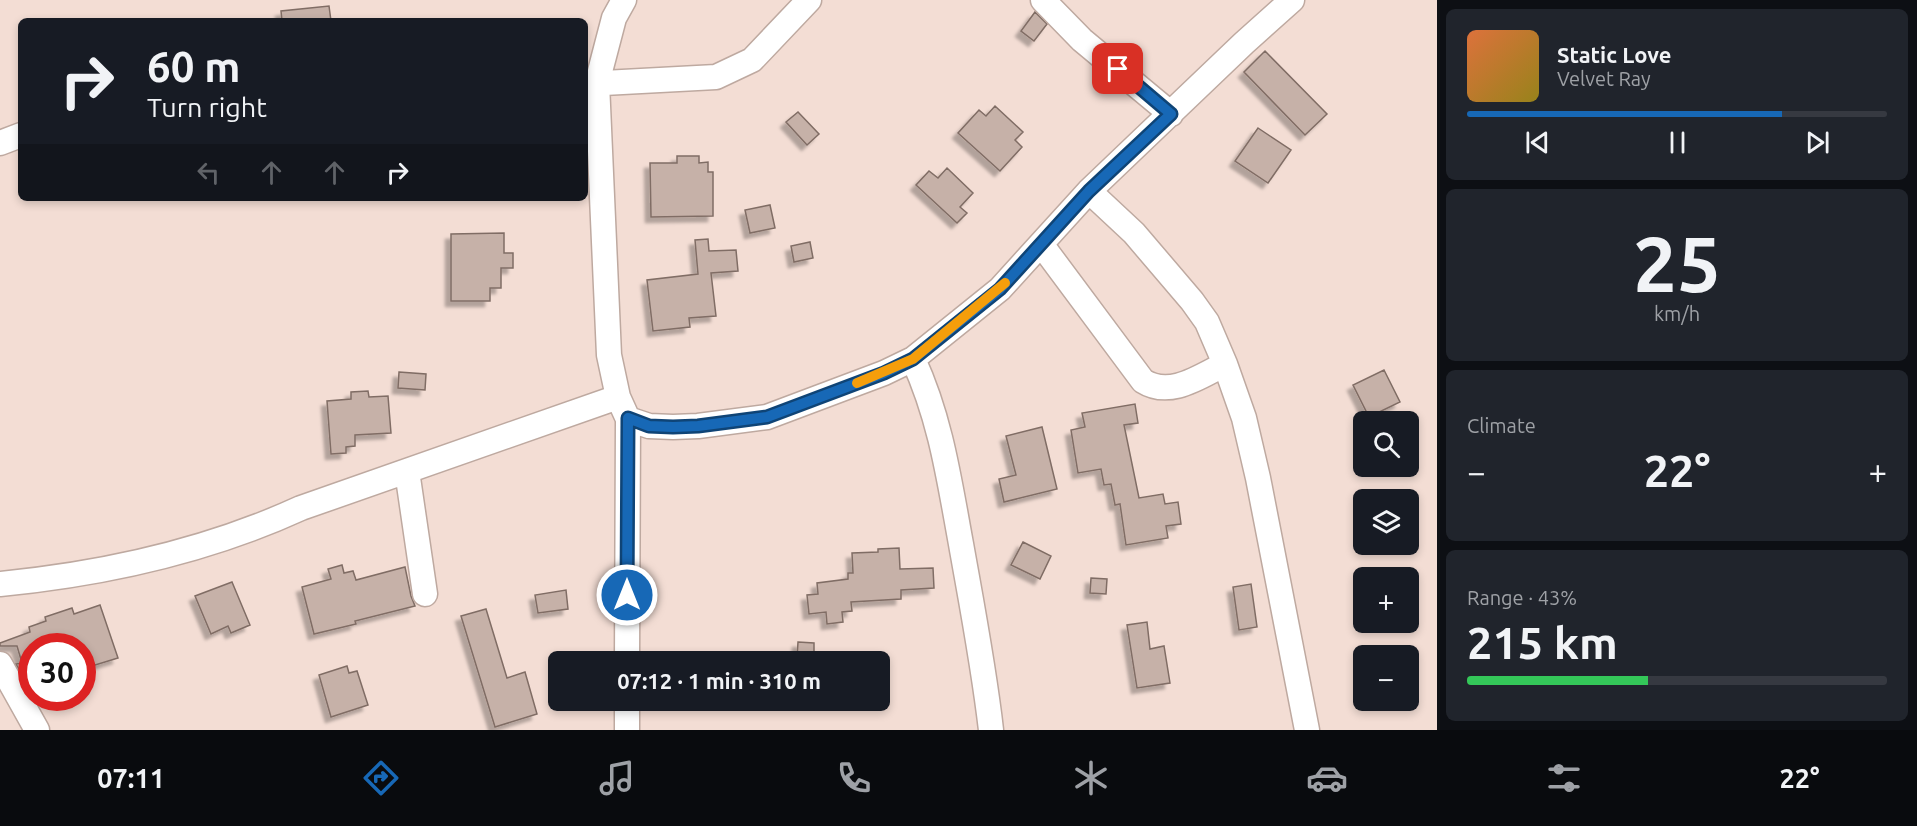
<!DOCTYPE html>
<meta charset="utf-8">
<style>
:root{--surface:#171b24;--page:#20242c;--text:#f1f3f6;--muted:#9ea1a6;--line:#363941;--accent:#1768b6}
body{margin:0;font-family:Ubuntu,sans-serif;background:var(--page);color:var(--text);height:100vh;display:flex;flex-direction:column;font-size:22px;white-space:nowrap}
*{box-sizing:border-box;margin:0}
p{font-size:20px;color:var(--muted)}
.icon{flex:none;width:33px;height:33px;fill:none;stroke:currentColor;stroke-width:2;stroke-linecap:round;stroke-linejoin:round}
.map{position:relative;flex:1;overflow:hidden}
.panel{display:flex;flex-direction:column;gap:9px;padding:9px;background:#0d0f14;width:480px}
.panel>*{flex:none}
.banner{position:absolute;left:18px;top:18px;width:570px;height:183px;border-radius:9px;box-shadow:0 3px 9px #0003;background:#171b24;color:var(--text);overflow:hidden}
.fabs{position:absolute;left:1353px;top:411px;display:grid;gap:12px}
.fabs a{display:grid;place-items:center;width:66px;height:66px;border-radius:9px;background:var(--surface);box-shadow:0 3px 9px #0003;font-size:30px}
.speed{position:absolute;left:18px;top:633px;display:flex;gap:12px;font-size:30px;font-weight:700;text-align:center}
.speed>*{display:grid;place-content:center;width:78px;height:78px;border-radius:50%;background:var(--surface);box-shadow:0 3px 9px #0003;line-height:1}
.speed .limit{border:9px solid #d22;background:#fff;color:#111}
.pin{position:absolute;display:grid;place-items:center;width:51px;height:51px;color:#fff;margin:-26px;border-radius:12px;box-shadow:0 3px 9px #0006}
.me{position:absolute;width:66px;margin:-33px;rotate:0deg;stroke-linejoin:round;filter:drop-shadow(0 0 4px #0008)}
.turn{display:flex;align-items:center;gap:21px;height:126px;padding:0 30px;font-size:27px}
.turn .icon{width:78px;height:78px;stroke-width:2.5}
.turn b{display:block;font-size:42px;line-height:51px}
.lanes{display:flex;align-items:center;height:57px;padding:0 30px;background:#0003;justify-content:center;gap:30px;direction:ltr}
.lanes .off{opacity:.35}
.big{font-size:45px;font-weight:700;line-height:1.1}
.panel .tile{flex:1;display:flex;flex-direction:column;justify-content:center;gap:9px;min-width:0;padding:0 21px;border-radius:9px;background:var(--page)}
.panel .dial{align-items:center;gap:0}
.dial b{font-size:78px;line-height:1}
.song{display:flex;align-items:center;gap:18px}
.cover{width:72px;height:72px;border-radius:9px;background:linear-gradient(135deg,hsl(20 70% 55%),hsl(50 70% 35%))}
.played{height:6px;border-radius:3px;background:linear-gradient(90deg,var(--accent) 75%,var(--line) 75%)}
.keys{display:flex;justify-content:space-around;direction:ltr}
.heat{display:flex;justify-content:space-between;align-items:center;font-size:33px;direction:ltr}
.charge{height:9px;border-radius:4px;background:linear-gradient(90deg,#34c759 43%,var(--line) 0)}
.trip{position:absolute;left:548px;top:651px;width:342px;height:60px;border-radius:9px;background:var(--surface);box-shadow:0 3px 9px #0003;font-weight:700;line-height:60px;text-align:center}
.menu{display:flex;height:96px;justify-content:space-around;align-items:center;background:#090b0e;color:var(--muted)}
.menu .icon{width:42px;height:42px}
.menu .active{color:var(--accent)}
.menu b{font-size:27px;color:var(--text)}
main{display:flex;flex:1;min-height:0}
.map>svg:first-child{display:block}
.building{fill:#c6b1a8;stroke:#806d65;stroke-width:1.5;filter:url(#shadow)}
.lines{fill:none;stroke-linecap:round;stroke-linejoin:round}
.minor-casing{stroke:#bea9a0;stroke-width:27}
.minor{stroke:#fff;stroke-width:24}
.route-casing{stroke:#0f4476;stroke-width:15}
.route{stroke:#1768b6;stroke-width:10}
.slow{stroke:#f59e0b;stroke-width:10}
</style>
<main>
<div class="map">
<svg width="1437" height="730" viewBox="0 0 1437 730">
<defs>
<filter id="shadow"><feDropShadow dx="-5.5" dy="5.5" stdDeviation="1.5" flood-color="#0004"/></filter>
</defs>
<rect width="100%" height="100%" fill="#f3ddd4"/>
<path class="building" d="M 329,6 L 331,21 L 282,21 L 281,11 Z
M 1035,12 L 1047,24 L 1034,41 L 1021,31 Z
M 1265,51 L 1327,114 L 1305,135 L 1244,72 Z
M 995,106 L 1023,132 L 1015,140 L 1022,147 L 1000,171 L 958,133 L 979,110 L 986,116 Z
M 798,112 L 819,134 L 807,145 L 786,122 Z
M 1258,128 L 1291,150 L 1268,183 L 1235,161 Z
M 677,156 L 699,156 L 699,163 L 708,162 L 708,172 L 713,172 L 713,216 L 651,217 L 650,163 L 677,163 Z
M 947,168 L 973,193 L 960,207 L 967,213 L 957,223 L 916,185 L 929,171 L 938,178 Z
M 770,205 L 775,228 L 750,233 L 745,210 Z
M 504,233 L 504,253 L 513,253 L 513,268 L 501,268 L 501,288 L 490,288 L 490,301 L 451,301 L 451,234 Z
M 708,239 L 709,251 L 736,250 L 738,271 L 711,273 L 716,316 L 689,318 L 690,327 L 653,331 L 647,280 L 698,274 L 695,240 Z
M 810,242 L 813,258 L 794,262 L 791,246 Z
M 1384,370 L 1400,402 L 1369,417 L 1353,385 Z
M 399,372 L 426,374 L 425,390 L 398,388 Z
M 368,391 L 369,397 L 388,396 L 391,433 L 355,435 L 355,446 L 346,447 L 346,453 L 331,454 L 327,401 L 351,399 L 351,392 Z
M 1135,404 L 1138,423 L 1124,425 L 1139,498 L 1163,494 L 1165,504 L 1178,502 L 1181,524 L 1166,526 L 1168,538 L 1126,545 L 1120,504 L 1115,505 L 1111,484 L 1104,485 L 1101,469 L 1078,473 L 1071,430 L 1085,427 L 1082,413 Z
M 1042,427 L 1057,489 L 1004,502 L 999,479 L 1016,475 L 1006,436 Z
M 1023,542 L 1051,556 L 1040,579 L 1011,565 Z
M 899,548 L 900,569 L 933,568 L 934,588 L 901,590 L 901,599 L 851,602 L 852,611 L 842,612 L 843,622 L 827,624 L 826,612 L 809,614 L 807,595 L 818,594 L 817,583 L 848,579 L 848,573 L 853,573 L 852,553 L 878,552 L 878,549 Z
M 342,565 L 344,573 L 353,571 L 356,580 L 405,567 L 411,596 L 415,606 L 355,621 L 356,624 L 314,634 L 302,587 L 331,579 L 328,569 Z
M 1091,578 L 1107,579 L 1106,594 L 1090,593 Z
M 232,582 L 250,625 L 231,633 L 228,626 L 211,634 L 195,596 Z
M 1251,584 L 1257,627 L 1239,630 L 1233,587 Z
M 566,590 L 568,609 L 538,613 L 535,595 Z
M 100,605 L 118,658 L 82,669 L 82,646 L 32,646 L 32,681 L 29,682 L 27,677 L 24,678 L 16,664 L 22,663 L 17,646 L 0,646 L 0,643 L 30,632 L 29,627 L 46,621 L 45,617 L 72,608 L 74,614 Z
M 486,609 L 507,678 L 525,672 L 537,714 L 495,727 L 461,616 Z
M 1147,622 L 1150,649 L 1164,646 L 1170,683 L 1137,688 L 1127,625 Z
M 798,642 L 814,643 L 814,659 L 797,658 Z
M 347,666 L 349,673 L 357,671 L 368,705 L 331,717 L 319,675 Z"/>
<g class="lines">
<defs>
<path id="minor" d="M 624,0 L 614,18 L 597,83 L 609,355 L 618,397 L 628,419 L 649,426 L 673,427 L 698,426 L 767,417 L 884,373 L 913,359 L 1000,289 L 1089,191 L 1244,43 L 1292,0
M 1043,0 L 1082,40 L 1171,114
M 585,84 L 716,77 L 752,60 L 809,0
M 0,143 L 21,135
M 1089,191 L 1134,233 L 1192,301 L 1207,322 L 1225,364 L 1244,418 L 1258,478 L 1307,730
M 1041,244 L 1143,381 C 1170,398 1199,377 1225,364
M 913,359 C 941,420 949,479 961,544 C 972,606 984,668 991,730
M 407,471 L 425,594
M 0,584 C 103,574 207,551 301,508 L 618,397
M 627,662 L 628,419
M 0,664 L 37,730
M 627,730 L 627,700"/>
</defs>
<use href="#minor" class="minor-casing"/>
<use href="#minor" class="minor"/>
</g>
<g class="lines">
<defs>
<path id="route" d="M 627,595 L 628,418 L 649,426 L 673,427 L 698,426 L 767,417 L 884,373 L 913,359 L 1000,289 L 1089,191 L 1171,114 L 1118,69"/>
</defs>
<use href="#route" class="route-casing"/>
<use href="#route" class="route"/>
<path class="slow" d="M 857,383 L 913,359 L 1005,283"/>
</g>
</svg>
<div class="fabs">
<a><svg class="icon" aria-label="search" viewBox="0 0 24 24"><circle cx="10" cy="10" r="6"/><path d="M15 15l6 6"/></svg></a>
<a><svg class="icon" aria-label="layers" viewBox="0 0 24 24"><path d="M12 4l9 5-9 5-9-5zM3 14l9 5 9-5"/></svg></a>
<a>+</a>
<a>−</a>
</div>
<div class="speed"><div class="limit">30</div></div>
<div class="pin" style="left:1118px;top:69px;background:#d93025"><svg class="icon" aria-label="arrive" viewBox="0 0 24 24"><path d="M6 21V4h12l-3 4 3 4H6"/></svg></div>
<svg class="me" style="left:627px;top:595px" viewBox="-20 -20 40 40"><circle r="17" fill="#1768b6" stroke="#fff" stroke-width="3"/><path d="M0-11L8 9 0 5-8 9z" fill="#fff"/></svg>
<div class="trip">07:12 · 1 min · 310 m</div>
<div class="banner">
<div class="turn"><svg class="icon" aria-label="right" viewBox="0 0 24 24"><path d="M7 20v-9h11M14 6l5 5-5 5"/></svg><div><b>60 m</b>Turn right</div></div>
<div class="lanes"><svg class="icon off" aria-label="left" viewBox="0 0 24 24"><path d="M17 20v-9H6M10 6l-5 5 5 5"/></svg><svg class="icon off" aria-label="ahead" viewBox="0 0 24 24"><path d="M12 20V5M6 11l6-6 6 6"/></svg><svg class="icon off" aria-label="ahead" viewBox="0 0 24 24"><path d="M12 20V5M6 11l6-6 6 6"/></svg><svg class="icon" aria-label="right" viewBox="0 0 24 24"><path d="M7 20v-9h11M14 6l5 5-5 5"/></svg></div>
</div>
</div>
<section class="panel">
<div class="tile">
<div class="song"><i class="cover"></i><div><b>Static Love</b><p>Velvet Ray</p></div></div>
<div class="played"></div>
<div class="keys"><svg class="icon" aria-label="previous" viewBox="0 0 24 24"><path d="M18 5L8 12l10 7zM5 5v14"/></svg><svg class="icon" aria-label="pause" viewBox="0 0 24 24"><path d="M8 5v14M16 5v14"/></svg><svg class="icon" aria-label="next" viewBox="0 0 24 24"><path d="M6 5l10 7-10 7zM19 5v14"/></svg></div>
</div>
<div class="tile dial"><b>25</b><p>km/h</p></div>
<div class="tile"><p>Climate</p>
<div class="heat"><a>−</a><b class="big">22°</b><a>+</a></div>
</div>
<div class="tile"><p>Range · 43%</p><b class="big">215 km</b><div class="charge"></div></div>
</section>
</main>
<nav class="menu">
<b>07:11</b>
<svg class="icon active" aria-label="directions" viewBox="0 0 24 24"><path d="M12 3l9 9-9 9-9-9zM9 14v-3h6M13 9l2 2-2 2"/></svg>
<svg class="icon" aria-label="music" viewBox="0 0 24 24"><path d="M9 18V5l10-2v13"/><circle cx="6" cy="18" r="3"/><circle cx="16" cy="16" r="3"/></svg>
<svg class="icon" aria-label="phone" viewBox="0 0 24 24"><path d="M5 4h4l2 5-3 2q2 4 5 5l2-3 5 2v4C11 20 4 13 5 4z"/></svg>
<svg class="icon" aria-label="climate" viewBox="0 0 24 24"><path d="M12 3v18M4 7l16 10M4 17L20 7"/></svg>
<svg class="icon" aria-label="car" viewBox="0 0 24 24"><path d="M5 17H2v-5l4-1 3-4h7l3 4 3 1v5h-3M9 17h6M6 11h13"/><circle cx="7" cy="17" r="2"/><circle cx="17" cy="17" r="2"/></svg>
<svg class="icon" aria-label="filters" viewBox="0 0 24 24"><path d="M4 7h16M4 17h16"/><circle cx="9" cy="7" r="2"/><circle cx="15" cy="17" r="2"/></svg>
<b>22°</b>
</nav>
